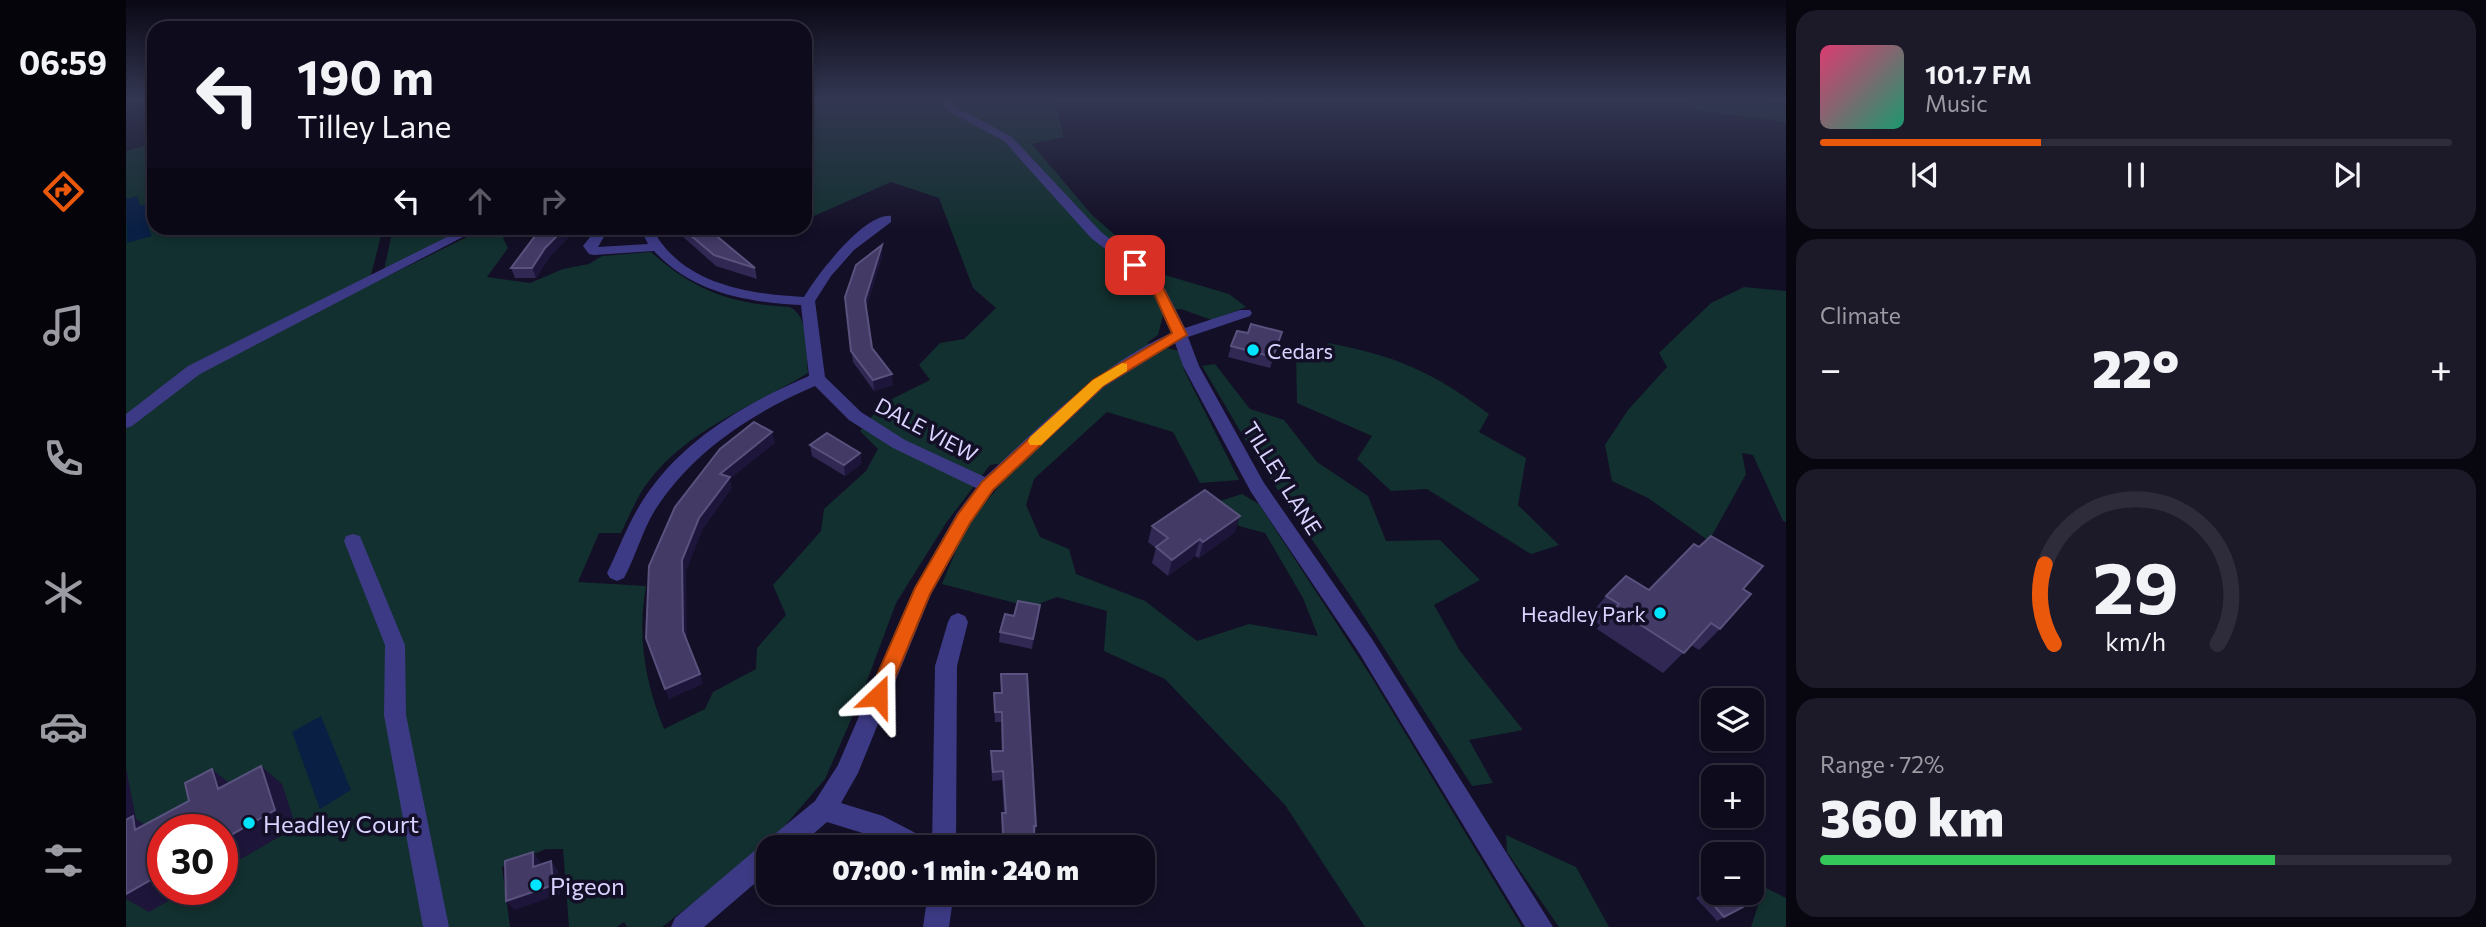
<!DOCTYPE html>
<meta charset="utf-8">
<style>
:root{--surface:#0e0b1c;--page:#1c1929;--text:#f1f3f6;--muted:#9b9ba3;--line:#2e2b3b;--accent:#ea580c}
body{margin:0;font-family:Commissioner,sans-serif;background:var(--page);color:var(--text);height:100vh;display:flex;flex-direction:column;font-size:26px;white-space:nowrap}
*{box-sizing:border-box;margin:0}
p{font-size:23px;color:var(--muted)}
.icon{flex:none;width:38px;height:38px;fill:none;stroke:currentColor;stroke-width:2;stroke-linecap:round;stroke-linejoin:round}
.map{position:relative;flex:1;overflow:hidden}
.details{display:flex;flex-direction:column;gap:10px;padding:10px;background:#08060f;width:700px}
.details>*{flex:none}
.top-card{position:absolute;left:21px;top:21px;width:665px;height:214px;border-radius:21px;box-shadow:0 4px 10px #0003,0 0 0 2px var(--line);background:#0e0b1c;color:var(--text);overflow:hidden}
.fabs{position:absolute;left:1575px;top:688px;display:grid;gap:14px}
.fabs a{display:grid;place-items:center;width:63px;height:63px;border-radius:14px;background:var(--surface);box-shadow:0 4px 10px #0003,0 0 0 2px var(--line);font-size:35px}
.speed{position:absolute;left:21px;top:814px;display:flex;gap:14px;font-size:35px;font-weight:700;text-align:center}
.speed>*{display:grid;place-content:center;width:91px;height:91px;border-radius:50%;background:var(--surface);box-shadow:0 4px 10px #0003,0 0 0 2px var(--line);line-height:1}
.speed .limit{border:10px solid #d22;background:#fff;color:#111}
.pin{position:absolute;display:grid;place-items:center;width:60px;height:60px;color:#fff;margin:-30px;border-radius:14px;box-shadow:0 4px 10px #0006}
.me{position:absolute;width:77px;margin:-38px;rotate:23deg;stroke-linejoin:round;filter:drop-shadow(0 0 5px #0008)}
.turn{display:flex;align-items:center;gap:24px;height:147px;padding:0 35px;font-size:32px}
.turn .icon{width:91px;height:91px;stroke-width:2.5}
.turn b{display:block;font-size:49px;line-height:60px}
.lanes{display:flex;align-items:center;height:66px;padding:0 35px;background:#0003;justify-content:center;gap:35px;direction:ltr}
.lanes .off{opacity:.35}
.big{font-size:52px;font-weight:800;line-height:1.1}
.details .card{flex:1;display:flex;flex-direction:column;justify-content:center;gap:10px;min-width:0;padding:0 24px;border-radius:21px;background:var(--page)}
.details .dial{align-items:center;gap:0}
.dial svg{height:182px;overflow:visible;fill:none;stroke:var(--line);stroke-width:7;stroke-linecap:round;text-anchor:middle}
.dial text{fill:var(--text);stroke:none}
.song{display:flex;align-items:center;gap:21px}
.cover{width:84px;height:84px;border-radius:10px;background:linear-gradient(135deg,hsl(340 70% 55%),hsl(160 70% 35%))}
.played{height:7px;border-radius:4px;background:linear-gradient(90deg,var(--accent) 35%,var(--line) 35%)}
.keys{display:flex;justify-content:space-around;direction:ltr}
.heat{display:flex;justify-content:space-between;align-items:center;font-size:38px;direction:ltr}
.charge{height:10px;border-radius:5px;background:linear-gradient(90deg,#34c759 72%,var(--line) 0)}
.trip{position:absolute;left:630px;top:835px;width:399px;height:70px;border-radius:21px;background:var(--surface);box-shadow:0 4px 10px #0003,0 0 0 2px var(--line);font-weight:800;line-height:70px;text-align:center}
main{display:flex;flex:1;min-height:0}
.dock{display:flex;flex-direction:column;width:126px;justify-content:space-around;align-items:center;background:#06040b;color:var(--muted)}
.dock .icon{width:49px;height:49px}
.dock .selected{color:var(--accent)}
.dock b{font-size:32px;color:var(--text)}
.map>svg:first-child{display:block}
.green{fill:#12302f;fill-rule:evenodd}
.water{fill:#0a1f44}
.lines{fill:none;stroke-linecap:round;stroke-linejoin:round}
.minor{fill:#3d3a85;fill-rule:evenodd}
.wall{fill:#312854}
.shaded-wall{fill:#1d163a}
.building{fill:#433a66;stroke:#5a527e;stroke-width:2}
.route{fill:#ea580c;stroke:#983908;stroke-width:2}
.slow{fill:#f59e0b}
.poi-dot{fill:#00e5ff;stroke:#130f26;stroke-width:2.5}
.labels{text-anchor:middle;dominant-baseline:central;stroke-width:7;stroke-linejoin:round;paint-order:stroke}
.poi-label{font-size:21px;fill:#d9d4ff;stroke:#130f26;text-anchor:start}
.street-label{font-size:21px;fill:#d9d4ff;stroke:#130f26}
.near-poi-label{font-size:24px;fill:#d9d4ff;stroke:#130f26;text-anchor:start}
</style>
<main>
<nav class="dock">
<b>06:59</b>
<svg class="icon selected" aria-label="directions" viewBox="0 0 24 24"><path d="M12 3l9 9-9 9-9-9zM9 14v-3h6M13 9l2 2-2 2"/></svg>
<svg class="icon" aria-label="music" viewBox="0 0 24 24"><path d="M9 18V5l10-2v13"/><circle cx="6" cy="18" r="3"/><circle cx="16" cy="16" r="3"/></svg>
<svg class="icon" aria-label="phone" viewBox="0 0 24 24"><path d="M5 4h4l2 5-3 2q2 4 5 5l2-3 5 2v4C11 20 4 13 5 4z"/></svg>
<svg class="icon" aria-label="climate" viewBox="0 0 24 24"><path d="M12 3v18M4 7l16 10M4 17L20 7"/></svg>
<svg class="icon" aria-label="car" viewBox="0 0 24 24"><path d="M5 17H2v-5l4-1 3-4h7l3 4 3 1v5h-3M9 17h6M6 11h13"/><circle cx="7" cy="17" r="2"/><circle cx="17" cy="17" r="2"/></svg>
<svg class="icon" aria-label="filters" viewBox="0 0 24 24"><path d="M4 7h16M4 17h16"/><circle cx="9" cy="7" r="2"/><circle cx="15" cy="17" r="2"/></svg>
</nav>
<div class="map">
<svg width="1660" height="927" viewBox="0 0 1660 927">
<rect width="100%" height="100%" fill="#130f26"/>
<path class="green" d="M 679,100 L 928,100 L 938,137 L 906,144 L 965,214 L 1032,273 L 1103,294 L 1120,307 L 1086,320 L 1055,309 L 1038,311 L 1032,335 L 1021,343 L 1053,351 L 1058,370 L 1113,480 L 1074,483 L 1047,432 L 981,412 L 908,479 L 900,505 L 914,537 L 943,549 L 950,574 L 1019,601 L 1071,641 L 1123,624 L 1192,636 L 1177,598 L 1139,533 L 1113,526 L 1094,501 L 1116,494 L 1133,504 L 1246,678 L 1396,927 L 1239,927 L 1159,805 L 1039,679 L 978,651 L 981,611 L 931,597 L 905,607 L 816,584 L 841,524 L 888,469 L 877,463 L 864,465 L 820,523 L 770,603 L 735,697 L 699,779 L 645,842 L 536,927 L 501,927 L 498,922 L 491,927 L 443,927 L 437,849 L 420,849 L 376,867 L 384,927 L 0,927 L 0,151 L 28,143 L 28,228 L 257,228 L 245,275 L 262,276 L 359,228 L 396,228 L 377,238 L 382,248 L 361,277 L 404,283 L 437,269 L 463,264 L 476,256 L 525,252 C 569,291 605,304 664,307 C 684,317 680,353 682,373 C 623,409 552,432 514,494 C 507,507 501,520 495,533 L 473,533 L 452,582 L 520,586 C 511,636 519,682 538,729 L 579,709 L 587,692 L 630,669 L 631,648 L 660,615 L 647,585 L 695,531 L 698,509 L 740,471 L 752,449 L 734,431 L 756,404 L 804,380 L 793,365 L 814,343 L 838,339 L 870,308 L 847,288 L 813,198 L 765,182 L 679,220 ZM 37,830 L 96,830 L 96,889 L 37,889 Z
M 1563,100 L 1605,100 L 1660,107 L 1660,122 L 1569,110 Z
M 267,228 L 339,228 L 258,270 Z
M 1618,287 L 1660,291 L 1660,522 L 1657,521 L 1627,455 L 1616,453 L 1620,474 L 1583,541 L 1522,498 L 1486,481 L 1479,445 L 1502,410 L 1541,367 L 1533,353 L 1585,303 Z
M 1202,343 C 1271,356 1307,372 1363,414 L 1353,432 L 1400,458 L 1392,505 L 1433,545 L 1405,554 L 1301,489 L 1265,491 L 1231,459 L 1246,436 L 1171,403 L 1170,350 L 1190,358 Z
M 1089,364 L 1124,409 L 1158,420 L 1191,462 L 1242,496 L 1260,541 L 1314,540 L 1354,580 L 1308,605 L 1334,651 L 1397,730 L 1343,740 L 1367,783 L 1346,786 L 1228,601 L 1130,458 L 1076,366 Z
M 1380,835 L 1450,867 L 1483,927 L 1433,927 L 1381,852 Z
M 1638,887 L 1660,898 L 1660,927 L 1625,927 Z"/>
<path class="water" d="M 11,196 L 14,205 L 28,205 L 28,223 L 22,226 L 26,236 L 1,243 L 0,199 Z
M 195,716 L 225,790 L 194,809 L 166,732 Z"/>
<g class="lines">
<path class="minor" d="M 813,100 L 824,100 L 832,108 L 886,137 L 975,232 L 1033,277 L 1059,328 L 1114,310 L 1124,310 L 1126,313 L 1124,316 L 1062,337 L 1073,366 L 1138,483 L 1246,639 L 1427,927 L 1399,927 L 1232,651 L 1125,492 L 1057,366 L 1049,343 L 978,387 L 867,491 L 845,523 L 805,594 L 732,773 L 715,803 L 757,816 L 799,838 L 802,847 L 765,847 L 743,835 L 701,822 L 672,847 L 642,847 L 642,872 L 578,927 L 545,927 L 549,918 L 633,847 L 642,843 L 644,838 L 689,801 L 712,765 L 786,593 L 831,513 L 850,488 L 767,448 L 723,420 L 689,386 C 626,413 567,451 529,510 C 516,531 510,556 498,578 L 491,581 L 484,578 L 481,573 C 493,549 502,523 517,500 C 556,440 618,404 683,376 L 675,305 C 620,302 567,293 528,251 L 468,255 L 463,254 L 457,246 L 471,228 L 483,228 L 472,247 L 522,244 L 514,228 L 526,228 C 555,284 621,294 678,297 C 690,276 739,212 765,216 L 765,222 L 728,250 L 705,276 L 689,301 L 699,377 L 735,412 L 779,440 L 859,477 C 917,424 972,366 1045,333 L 1022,282 L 965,238 L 878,141 L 824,112 Z
M 339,228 L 354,228 L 74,374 L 6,426 L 0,428 L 0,414 L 62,366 Z
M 227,534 L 234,536 L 236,541 L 279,645 L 280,715 L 323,927 L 297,927 L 258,715 L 259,645 L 218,541 L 220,536 Z
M 832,613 L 839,616 L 842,622 L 831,666 L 830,847 L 806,847 L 809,666 L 822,622 L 825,616 Z
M 802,892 L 828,892 L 823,927 L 797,927 Z"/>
</g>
<path class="wall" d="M 552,228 L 581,228 L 629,268 L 631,279 L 590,266 L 556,236 Z
M 756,245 L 756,256 L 740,309 L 746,348 L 767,385 L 748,391 L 727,362 L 719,297 Z
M 423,258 L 410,278 L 389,278 L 385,268 Z
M 1156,332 L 1144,368 L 1102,357 L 1105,346 L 1122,333 Z
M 684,445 L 734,453 L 735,464 L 719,476 L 686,456 Z
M 1026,526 L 1109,532 L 1073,558 L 1069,556 L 1042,576 L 1026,563 L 1030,548 L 1022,542 Z
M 1617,589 L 1594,629 L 1573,650 L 1565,645 L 1537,673 L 1471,629 L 1474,625 L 1462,617 L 1480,596 L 1523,590 Z
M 888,616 L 913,616 L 906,649 L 873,642 L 874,632 Z
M 875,674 L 910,826 L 909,835 L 908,835 L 908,847 L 864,847 L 865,834 L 876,834 L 876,813 L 878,813 L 876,780 L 866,781 L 865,760 L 865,751 L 876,751 L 875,722 L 869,722 L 868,702 L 868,693 L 875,693 Z
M 879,892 L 909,892 L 909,895 L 879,894 Z
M 1577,893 L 1617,907 L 1591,921 L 1570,898 Z"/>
<path class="shaded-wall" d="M 439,228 L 452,228 L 423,258 L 410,278 L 406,268 L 419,248 Z
M 756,245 L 756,256 L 740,310 L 739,300 Z
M 766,374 L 767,385 L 748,391 L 747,380 Z
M 646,432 L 649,443 L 604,479 L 606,488 L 577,529 L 560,571 L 561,641 L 557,631 L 556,560 L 573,518 L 594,474 Z
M 734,453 L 735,464 L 719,476 L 718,465 Z
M 1114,516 L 1109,532 L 1073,558 L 1077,542 Z
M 1074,539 L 1069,556 L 1042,576 L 1046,560 Z
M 914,605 L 913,616 L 906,649 L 907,639 Z
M 574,674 L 577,684 L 543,699 L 539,689 Z
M 135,766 L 156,784 L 170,827 L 96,870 L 96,840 Z
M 0,768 L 10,819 L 32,833 L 0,833 Z
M 86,769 L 108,787 L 92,789 Z
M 407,852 L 414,861 L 414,876 L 407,867 Z
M 425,861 L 432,870 L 434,894 L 389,910 L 380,901 Z
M 37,873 L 37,889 L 63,889 L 23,912 L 0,899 L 0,877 Z"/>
<path class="building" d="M 415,228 L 439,228 L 419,248 L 406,268 L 385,268 Z
M 556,228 L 581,228 L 629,268 L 588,255 Z
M 756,245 L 739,300 L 746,348 L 766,374 L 747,380 L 725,351 L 719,297 L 730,265 Z
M 1125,324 L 1156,332 L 1147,357 L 1105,346 L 1111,331 L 1122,333 Z
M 628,422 L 646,432 L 594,474 L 604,477 L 573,518 L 556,560 L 557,631 L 574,674 L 539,689 L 520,638 L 523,566 L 549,507 L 594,449 Z
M 701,433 L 734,453 L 718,465 L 684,445 Z
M 1079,490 L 1114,516 L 1077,542 L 1074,539 L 1046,560 L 1030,547 L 1042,538 L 1026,526 Z
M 1585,536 L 1637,566 L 1617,589 L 1625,594 L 1594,629 L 1585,623 L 1558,653 L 1489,608 L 1493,604 L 1480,596 L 1500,576 L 1523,590 L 1568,544 L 1573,547 Z
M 892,601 L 914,605 L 907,639 L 874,632 L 879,614 L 888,616 Z
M 875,674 L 901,674 L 910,826 L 908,826 L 908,847 L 865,847 L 865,834 L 877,834 L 876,813 L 880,813 L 877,771 L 867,772 L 865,751 L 877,751 L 876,712 L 869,712 L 868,693 L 876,693 Z
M 135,766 L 149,810 L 96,840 L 96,830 L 37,830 L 37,873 L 0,894 L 0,820 L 7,816 L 9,830 L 63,801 L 59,783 L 86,769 L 92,789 Z
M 407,852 L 407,867 L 425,861 L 427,885 L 380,901 L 379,861 Z
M 1587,888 L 1587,892 L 1603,892 L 1617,907 L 1598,917 L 1577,893 Z"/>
<linearGradient id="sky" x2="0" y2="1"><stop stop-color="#0a0815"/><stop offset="0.43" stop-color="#333752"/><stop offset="1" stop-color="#333752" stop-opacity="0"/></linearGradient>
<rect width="1660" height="230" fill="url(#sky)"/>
<path class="route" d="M 1009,262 L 1032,278 L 1061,335 L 977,386 L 867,490 L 844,523 L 804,594 L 759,702 L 752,704 L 745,702 L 742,696 L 789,588 L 832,514 L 856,482 L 967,380 L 1046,333 L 1023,282 L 1002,265 Z"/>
<path class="slow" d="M 996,363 L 1001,364 L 1001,371 L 977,386 L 915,445 L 904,445 L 902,441 L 904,437 L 967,380 Z"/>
<g class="poi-dot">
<circle cx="1127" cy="350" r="7"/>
<circle cx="1534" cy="613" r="7"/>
<circle cx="123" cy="823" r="7"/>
<circle cx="410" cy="885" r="7"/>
</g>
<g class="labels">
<g class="poi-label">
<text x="1141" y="350">Cedars</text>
<text x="1520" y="613" text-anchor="end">Headley Park</text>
</g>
<g class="street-label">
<text transform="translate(801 429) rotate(28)">DALE VIEW</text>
<text transform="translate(1157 478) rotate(58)">TILLEY LANE</text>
</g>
<g class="near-poi-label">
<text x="137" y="823">Headley Court</text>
<text x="424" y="885">Pigeon</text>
</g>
</g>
</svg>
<div class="fabs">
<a><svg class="icon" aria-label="layers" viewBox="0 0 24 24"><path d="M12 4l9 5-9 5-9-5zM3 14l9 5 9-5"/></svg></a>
<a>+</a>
<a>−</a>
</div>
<div class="speed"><div class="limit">30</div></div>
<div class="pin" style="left:1009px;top:265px;background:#d93025"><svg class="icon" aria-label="arrive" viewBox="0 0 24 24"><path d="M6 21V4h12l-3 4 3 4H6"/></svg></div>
<svg class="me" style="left:752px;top:696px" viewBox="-20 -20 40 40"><path d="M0-17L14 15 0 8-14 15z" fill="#ea580c" stroke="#fff" stroke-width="4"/></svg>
<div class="trip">07:00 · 1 min · 240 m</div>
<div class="top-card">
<div class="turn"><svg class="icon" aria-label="left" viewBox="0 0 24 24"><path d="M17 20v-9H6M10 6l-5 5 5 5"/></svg><div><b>190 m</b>Tilley Lane</div></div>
<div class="lanes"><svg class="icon" aria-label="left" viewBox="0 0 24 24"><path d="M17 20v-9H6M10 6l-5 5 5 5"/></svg><svg class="icon off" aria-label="ahead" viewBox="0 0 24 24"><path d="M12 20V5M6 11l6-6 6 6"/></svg><svg class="icon off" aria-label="right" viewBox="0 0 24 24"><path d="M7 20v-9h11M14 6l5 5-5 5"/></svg></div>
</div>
</div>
<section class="details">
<div class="card">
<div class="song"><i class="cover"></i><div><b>101.7 FM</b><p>Music</p></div></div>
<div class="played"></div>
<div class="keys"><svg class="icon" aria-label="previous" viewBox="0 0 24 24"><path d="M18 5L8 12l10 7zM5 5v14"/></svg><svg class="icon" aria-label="pause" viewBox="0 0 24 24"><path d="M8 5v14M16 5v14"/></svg><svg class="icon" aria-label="next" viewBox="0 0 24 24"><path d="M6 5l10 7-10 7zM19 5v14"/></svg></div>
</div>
<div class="card"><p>Climate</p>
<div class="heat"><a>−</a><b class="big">22°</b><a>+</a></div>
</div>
<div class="card dial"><svg viewBox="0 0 100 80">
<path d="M14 69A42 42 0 1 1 86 69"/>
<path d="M14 69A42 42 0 0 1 10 34" stroke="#ea580c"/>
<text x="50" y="56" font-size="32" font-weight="700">29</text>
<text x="50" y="72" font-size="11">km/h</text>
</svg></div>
<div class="card"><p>Range · 72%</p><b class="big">360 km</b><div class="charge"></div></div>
</section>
</main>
